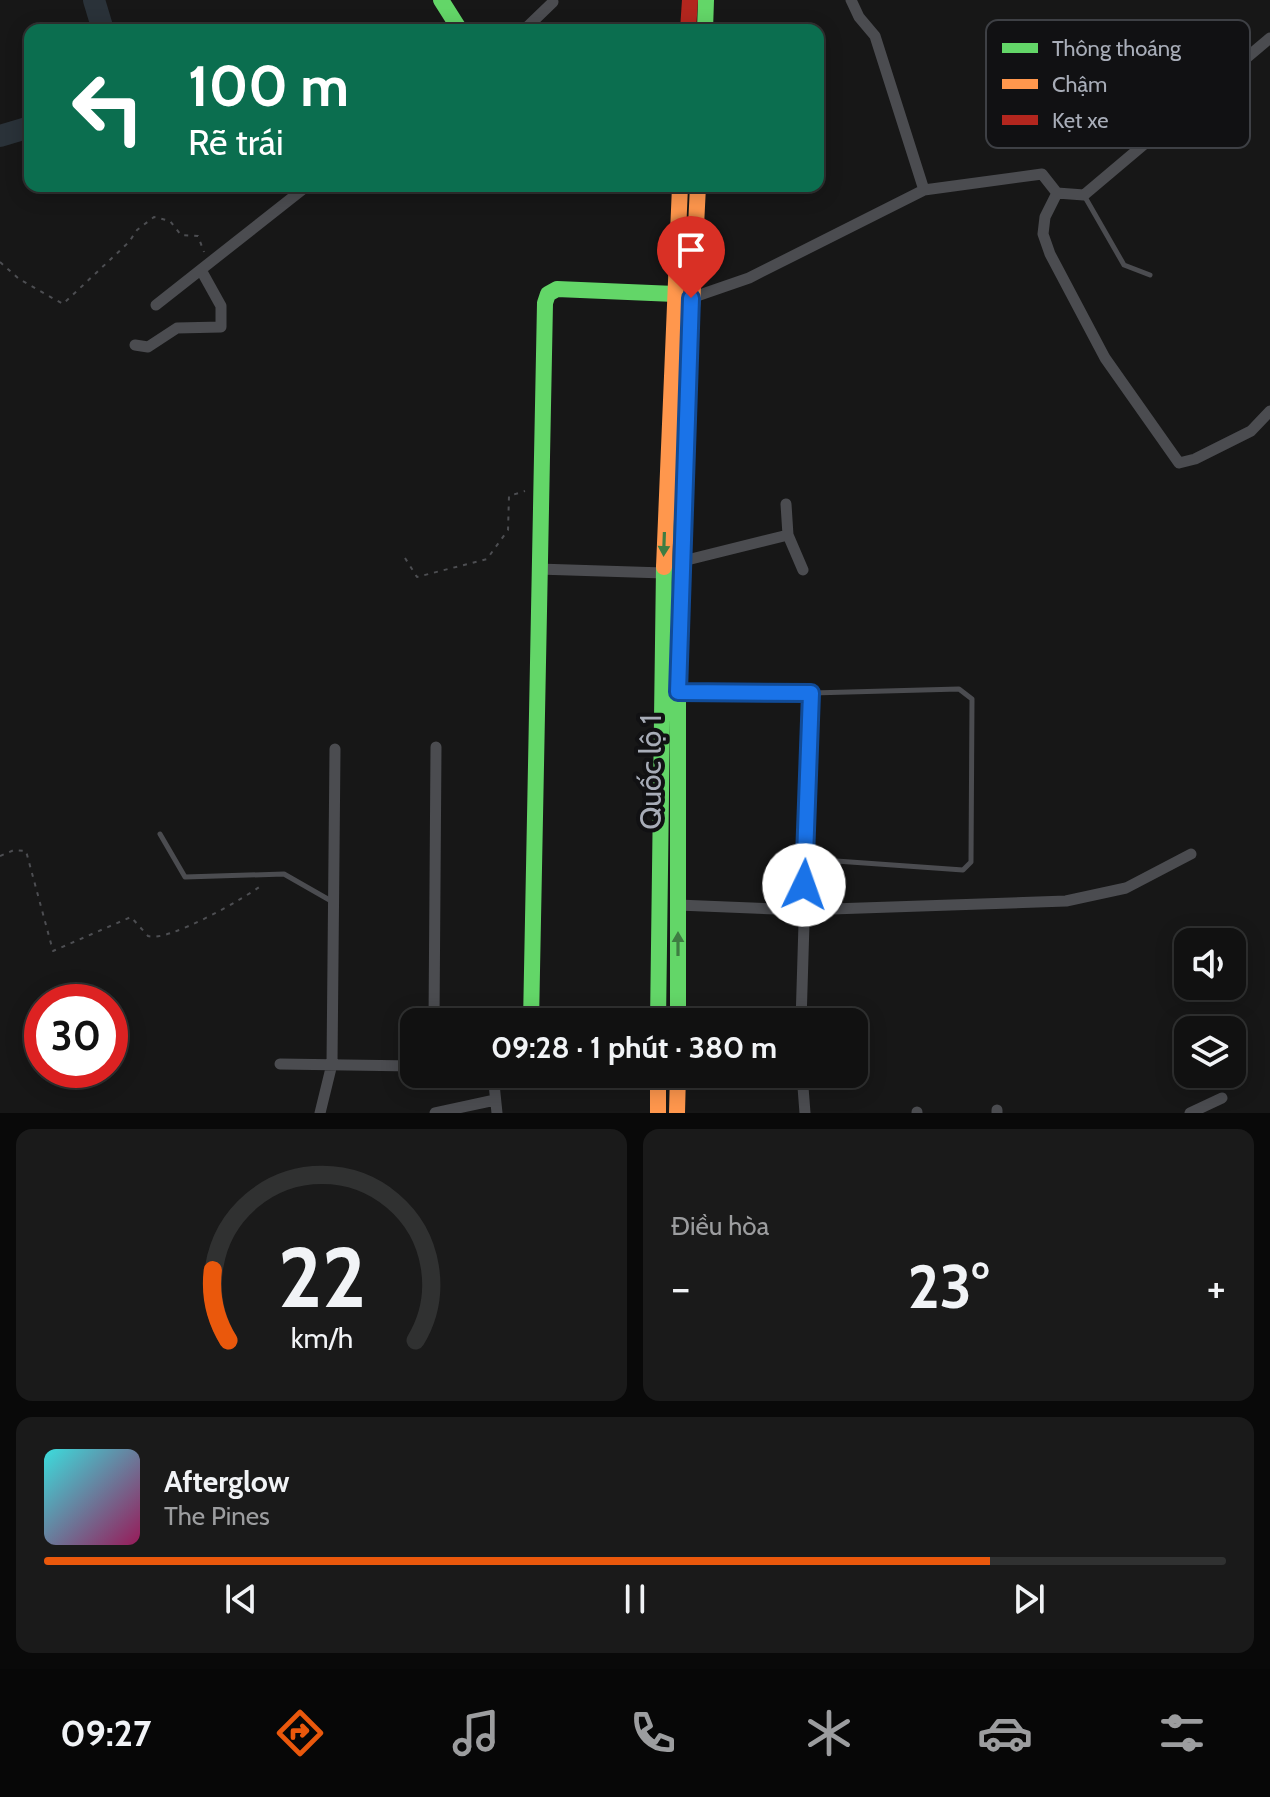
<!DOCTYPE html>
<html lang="vi">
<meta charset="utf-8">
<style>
:root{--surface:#111;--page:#1a1a1a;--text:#f1f3f6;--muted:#9c9d9f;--line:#303131;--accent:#ea580c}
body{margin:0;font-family:Cabin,sans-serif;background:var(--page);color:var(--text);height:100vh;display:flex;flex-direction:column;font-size:30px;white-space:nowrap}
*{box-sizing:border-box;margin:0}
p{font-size:26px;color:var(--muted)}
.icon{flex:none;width:44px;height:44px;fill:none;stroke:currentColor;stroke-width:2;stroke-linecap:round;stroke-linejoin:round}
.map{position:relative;height:1113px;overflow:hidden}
.panel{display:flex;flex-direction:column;gap:16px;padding:16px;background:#090909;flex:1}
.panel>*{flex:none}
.top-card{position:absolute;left:24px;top:24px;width:800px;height:168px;border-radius:16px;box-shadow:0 4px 20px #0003,0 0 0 2px var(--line);background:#0b6e4f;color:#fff;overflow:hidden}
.tools{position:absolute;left:1174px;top:928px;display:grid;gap:16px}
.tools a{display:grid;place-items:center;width:72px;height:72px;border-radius:16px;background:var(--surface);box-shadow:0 4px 20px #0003,0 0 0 2px var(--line);font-size:40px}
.speed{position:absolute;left:24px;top:984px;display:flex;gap:16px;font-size:40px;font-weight:700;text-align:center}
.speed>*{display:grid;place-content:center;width:104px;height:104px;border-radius:50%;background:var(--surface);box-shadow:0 4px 20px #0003,0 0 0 2px var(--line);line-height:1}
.speed .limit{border:12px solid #d22;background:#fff;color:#111}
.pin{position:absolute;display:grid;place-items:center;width:68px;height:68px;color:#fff;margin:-82px -34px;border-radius:50% 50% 50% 0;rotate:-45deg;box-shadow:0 0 8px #0007}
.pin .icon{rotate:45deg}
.me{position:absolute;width:88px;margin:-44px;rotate:3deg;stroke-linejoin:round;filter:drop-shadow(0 0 6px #0008)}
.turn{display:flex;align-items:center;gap:28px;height:168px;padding:0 32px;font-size:36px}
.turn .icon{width:104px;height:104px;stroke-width:2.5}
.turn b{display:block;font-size:56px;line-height:68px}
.big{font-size:60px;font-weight:700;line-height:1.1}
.panel .tile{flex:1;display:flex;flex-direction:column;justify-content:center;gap:12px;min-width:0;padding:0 28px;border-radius:16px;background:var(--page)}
.panel .dial{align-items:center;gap:0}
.dial svg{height:208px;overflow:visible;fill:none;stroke:var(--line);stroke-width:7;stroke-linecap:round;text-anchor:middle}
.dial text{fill:var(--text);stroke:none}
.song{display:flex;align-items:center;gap:24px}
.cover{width:96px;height:96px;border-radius:12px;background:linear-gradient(135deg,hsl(180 70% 55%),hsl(330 70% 35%))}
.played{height:8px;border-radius:4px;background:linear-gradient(90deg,var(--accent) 80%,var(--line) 80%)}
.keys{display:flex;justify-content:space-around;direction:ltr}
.heat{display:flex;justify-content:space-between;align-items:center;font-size:44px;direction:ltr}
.panel .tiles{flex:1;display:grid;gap:16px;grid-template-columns:1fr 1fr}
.tile:last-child{grid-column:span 2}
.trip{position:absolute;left:400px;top:1008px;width:468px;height:80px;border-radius:16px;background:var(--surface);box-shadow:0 4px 20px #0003,0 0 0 2px var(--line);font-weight:700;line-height:80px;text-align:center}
.tabs{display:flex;height:128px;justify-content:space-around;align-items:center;background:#070707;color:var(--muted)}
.tabs .icon{width:56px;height:56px}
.tabs .active{color:var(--accent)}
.tabs b{font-size:36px;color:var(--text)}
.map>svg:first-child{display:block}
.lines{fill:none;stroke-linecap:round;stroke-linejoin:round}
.river{stroke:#2a3239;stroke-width:22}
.path{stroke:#4d4e52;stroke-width:2;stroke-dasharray:4 6;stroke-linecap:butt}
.lane{stroke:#4b4c50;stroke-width:5}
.street{stroke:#4b4c50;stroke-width:11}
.fast{stroke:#63d668;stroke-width:16}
.slow{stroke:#ff974d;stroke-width:16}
.jam{stroke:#b3261e;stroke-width:16}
.oneway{fill:#3e7d42}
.route-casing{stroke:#114b97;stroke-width:20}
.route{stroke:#1a73e8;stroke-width:14}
.labels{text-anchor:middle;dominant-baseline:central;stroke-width:8;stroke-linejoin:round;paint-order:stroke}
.street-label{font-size:30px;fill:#a8adb8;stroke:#111113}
.key{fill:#111113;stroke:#3e4045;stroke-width:2}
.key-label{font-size:22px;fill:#a8adb8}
</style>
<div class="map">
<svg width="1270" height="1113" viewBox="0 0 1270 1113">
<rect width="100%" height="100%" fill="#171717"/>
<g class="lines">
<path class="river" d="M 94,0 L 103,30
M 0,136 L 30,127"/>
<path class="path" d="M 0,262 L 19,279 L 63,304 L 129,242 L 137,230 L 154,217 L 170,221 L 181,235 L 198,236 L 204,252
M 405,558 L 417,577 L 487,559 L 508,530 L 509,496 L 525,491
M 0,856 L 14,850 L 26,851 L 53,951 L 131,917 L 148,936 C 167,943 245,898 262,885"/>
<path class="lane" d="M 1085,197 L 1124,265 L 1150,275
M 160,834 L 185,877 L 284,874 L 333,902
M 808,859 L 963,870 L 971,862 L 972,699 L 959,689 L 812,693"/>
<path class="street" d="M 851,0 L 859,17 L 875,36 L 924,190
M 524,30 L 553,2
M 1057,193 L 1045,217 L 1043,234 L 1050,254 L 1105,358 L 1179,463 L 1195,459 L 1251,431 L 1270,411
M 691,298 L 749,278 L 924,190 L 1042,174 L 1057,193 L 1084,195 L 1270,38
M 156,305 L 307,186
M 135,345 L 148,347 L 177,328 L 221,327 L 221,306 L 201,270
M 786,504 L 788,535
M 683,561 L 788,535 L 803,570
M 538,569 L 664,573
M 678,692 L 811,693 L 801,1022
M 678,905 L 802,910 L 1066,901 L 1126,888 L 1191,854
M 434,1022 L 436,747
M 280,1064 L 414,1066
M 493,1074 L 497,1113
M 802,1074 L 805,1113
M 997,1110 L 997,1113
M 320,1113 L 332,1064 L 335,749
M 435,1113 L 495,1100
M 917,1113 L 917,1112
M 1190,1113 L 1222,1098"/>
<path class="fast" d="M 441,0 L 460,30
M 705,30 L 706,0
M 531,1022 L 545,303 L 548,294 L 557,289 L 675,294
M 658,1022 L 664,567
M 678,1022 L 678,656 L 682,509"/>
<path class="slow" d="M 682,509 L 698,186
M 664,567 L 680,186
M 658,1074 L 658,1113
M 677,1113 L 678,1074"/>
<path class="jam" d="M 688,30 L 690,0"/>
</g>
<defs><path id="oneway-solid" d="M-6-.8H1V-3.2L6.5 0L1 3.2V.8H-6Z" transform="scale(2)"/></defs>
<g class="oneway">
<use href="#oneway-solid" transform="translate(664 544) rotate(92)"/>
<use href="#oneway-solid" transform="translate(678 944) rotate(-90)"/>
</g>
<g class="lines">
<defs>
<path id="route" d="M 691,298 L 678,692 L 811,693 L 804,885"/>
</defs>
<use href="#route" class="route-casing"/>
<use href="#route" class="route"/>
</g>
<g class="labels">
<g class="street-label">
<text transform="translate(650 772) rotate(-90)">Quốc lộ 1</text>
</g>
</g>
<rect x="986" y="20" width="264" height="128" rx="12" class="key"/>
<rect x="1002" y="43" width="36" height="10" fill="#63d668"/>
<rect x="1002" y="79" width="36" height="10" fill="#ff974d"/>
<rect x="1002" y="115" width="36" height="10" fill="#b3261e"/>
<g class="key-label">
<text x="1052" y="56">Thông thoáng</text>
<text x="1052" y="92">Chậm</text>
<text x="1052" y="128">Kẹt xe</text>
</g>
</svg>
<div class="tools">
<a><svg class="icon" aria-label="sound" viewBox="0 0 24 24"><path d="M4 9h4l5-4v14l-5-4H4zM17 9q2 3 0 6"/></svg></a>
<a><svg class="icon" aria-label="layers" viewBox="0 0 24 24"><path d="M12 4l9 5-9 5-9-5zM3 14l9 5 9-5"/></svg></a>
</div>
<div class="speed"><div class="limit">30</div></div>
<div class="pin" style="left:691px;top:298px;background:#d93025"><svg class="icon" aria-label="arrive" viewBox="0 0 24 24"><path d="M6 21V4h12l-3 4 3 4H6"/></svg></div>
<svg class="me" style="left:804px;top:885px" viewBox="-20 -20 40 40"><circle r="19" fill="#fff"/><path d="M0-13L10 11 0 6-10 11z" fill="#1a73e8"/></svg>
<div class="trip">09:28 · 1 phút · 380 m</div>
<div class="top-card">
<div class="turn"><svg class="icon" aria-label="left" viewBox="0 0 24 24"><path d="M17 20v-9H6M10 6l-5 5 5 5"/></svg><div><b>100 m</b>Rẽ trái</div></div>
</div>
</div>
<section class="panel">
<div class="tiles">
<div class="tile dial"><svg viewBox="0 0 100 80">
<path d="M14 69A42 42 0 1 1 86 69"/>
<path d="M14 69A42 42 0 0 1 8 42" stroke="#ea580c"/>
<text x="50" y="56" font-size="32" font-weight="700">22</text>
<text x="50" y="72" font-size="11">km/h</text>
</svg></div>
<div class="tile"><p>Điều hòa</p>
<div class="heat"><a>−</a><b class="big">23°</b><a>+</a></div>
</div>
<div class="tile">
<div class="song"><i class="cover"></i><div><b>Afterglow</b><p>The Pines</p></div></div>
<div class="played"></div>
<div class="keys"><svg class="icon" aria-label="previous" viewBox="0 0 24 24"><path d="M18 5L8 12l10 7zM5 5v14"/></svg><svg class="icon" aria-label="pause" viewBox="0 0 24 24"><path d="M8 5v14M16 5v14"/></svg><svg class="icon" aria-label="next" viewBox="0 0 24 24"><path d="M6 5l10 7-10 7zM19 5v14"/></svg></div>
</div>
</div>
</section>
<nav class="tabs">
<b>09:27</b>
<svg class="icon active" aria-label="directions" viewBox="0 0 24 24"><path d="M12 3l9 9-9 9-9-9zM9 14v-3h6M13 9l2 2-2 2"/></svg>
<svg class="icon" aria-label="music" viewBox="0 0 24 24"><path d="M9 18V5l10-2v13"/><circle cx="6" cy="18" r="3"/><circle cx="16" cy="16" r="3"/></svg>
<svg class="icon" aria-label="phone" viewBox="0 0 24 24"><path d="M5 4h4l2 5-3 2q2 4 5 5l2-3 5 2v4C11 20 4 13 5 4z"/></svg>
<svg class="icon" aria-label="climate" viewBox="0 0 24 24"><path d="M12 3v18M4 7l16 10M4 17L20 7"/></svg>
<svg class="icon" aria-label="car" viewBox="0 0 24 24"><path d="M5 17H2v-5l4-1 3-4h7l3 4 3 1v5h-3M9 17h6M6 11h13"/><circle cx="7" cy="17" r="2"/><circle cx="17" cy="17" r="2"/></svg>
<svg class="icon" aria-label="filters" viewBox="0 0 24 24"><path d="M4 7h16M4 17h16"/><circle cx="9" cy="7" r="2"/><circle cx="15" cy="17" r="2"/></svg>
</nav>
